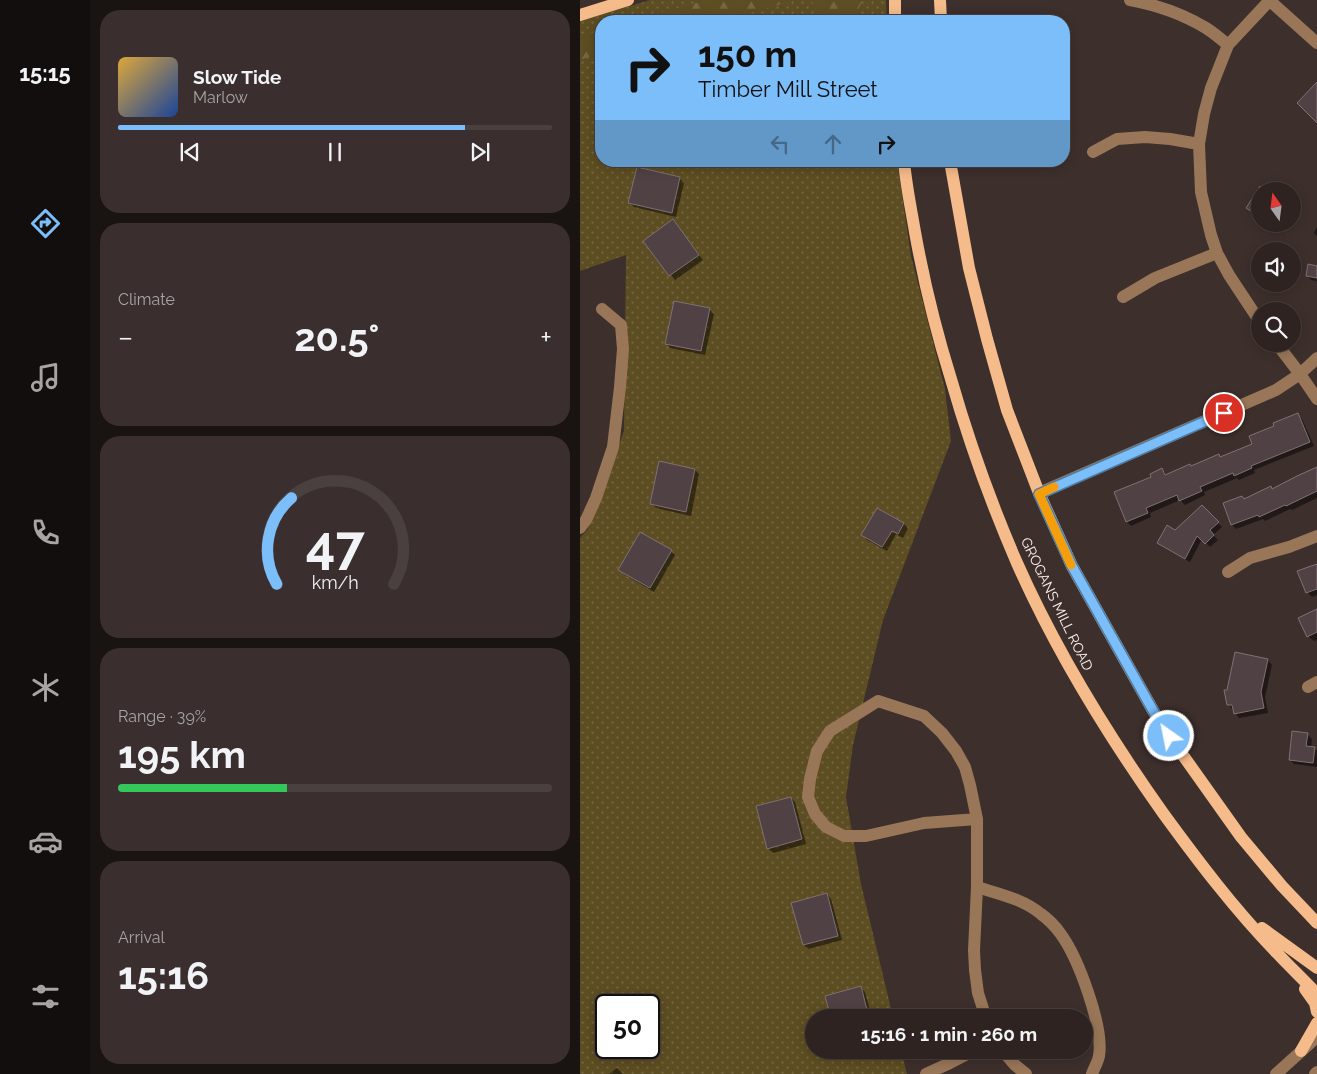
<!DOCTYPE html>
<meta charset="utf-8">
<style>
:root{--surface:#2e2321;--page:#3a2f2e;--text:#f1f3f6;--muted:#a7a4a5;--line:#49403f;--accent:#7bbef9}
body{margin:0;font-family:Raleway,sans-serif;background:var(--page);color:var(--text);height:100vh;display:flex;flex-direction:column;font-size:19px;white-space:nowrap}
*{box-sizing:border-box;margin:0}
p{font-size:16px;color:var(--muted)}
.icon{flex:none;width:28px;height:28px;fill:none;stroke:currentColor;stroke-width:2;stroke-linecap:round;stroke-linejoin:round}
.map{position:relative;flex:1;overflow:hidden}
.details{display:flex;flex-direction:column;gap:10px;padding:10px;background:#191312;width:490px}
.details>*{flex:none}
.guide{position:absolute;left:15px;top:15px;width:475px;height:152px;border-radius:20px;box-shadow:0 2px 12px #0003,0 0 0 1px var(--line);background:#7bbef9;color:#111;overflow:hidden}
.needle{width:32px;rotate:346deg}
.fabs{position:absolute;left:671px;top:182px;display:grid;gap:10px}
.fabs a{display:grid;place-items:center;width:50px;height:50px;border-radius:50%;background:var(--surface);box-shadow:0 2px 12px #0003,0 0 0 1px var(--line);font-size:25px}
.speed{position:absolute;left:15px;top:994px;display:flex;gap:10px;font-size:25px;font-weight:700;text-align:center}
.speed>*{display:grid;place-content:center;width:65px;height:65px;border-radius:50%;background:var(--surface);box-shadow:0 2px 12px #0003,0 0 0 1px var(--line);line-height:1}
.speed .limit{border:2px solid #111;border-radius:8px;background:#fff;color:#111}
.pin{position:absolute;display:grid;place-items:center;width:42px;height:42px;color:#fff;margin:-21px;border:2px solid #fff;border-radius:50%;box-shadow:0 1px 5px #0007}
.me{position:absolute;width:55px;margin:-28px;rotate:327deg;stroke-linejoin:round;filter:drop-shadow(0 0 4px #0008)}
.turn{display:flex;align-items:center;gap:18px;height:105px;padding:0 20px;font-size:22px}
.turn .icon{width:65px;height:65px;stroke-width:2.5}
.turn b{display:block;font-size:35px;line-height:42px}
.lanes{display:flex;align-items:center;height:48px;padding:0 20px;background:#0003;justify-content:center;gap:25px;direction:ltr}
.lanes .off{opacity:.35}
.big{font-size:38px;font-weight:700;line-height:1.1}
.details .tile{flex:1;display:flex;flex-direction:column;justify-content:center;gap:8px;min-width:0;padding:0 18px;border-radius:20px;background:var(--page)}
.details .dial{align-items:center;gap:0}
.dial svg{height:130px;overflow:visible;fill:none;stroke:var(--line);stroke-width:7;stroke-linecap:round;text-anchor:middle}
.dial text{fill:var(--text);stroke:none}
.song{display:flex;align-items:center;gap:15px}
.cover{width:60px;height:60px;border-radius:8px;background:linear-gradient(135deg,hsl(40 70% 55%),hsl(220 70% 35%))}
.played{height:5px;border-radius:2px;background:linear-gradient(90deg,var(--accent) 80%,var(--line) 80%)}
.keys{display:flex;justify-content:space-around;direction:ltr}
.heat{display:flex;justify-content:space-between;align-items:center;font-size:28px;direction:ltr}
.charge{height:8px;border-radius:4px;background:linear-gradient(90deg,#34c759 39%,var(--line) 0)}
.trip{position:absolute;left:225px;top:1009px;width:288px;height:50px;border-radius:25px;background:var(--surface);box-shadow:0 2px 12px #0003,0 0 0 1px var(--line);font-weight:700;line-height:50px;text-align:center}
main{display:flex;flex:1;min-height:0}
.tab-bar{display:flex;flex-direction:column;width:90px;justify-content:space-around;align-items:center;background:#120e0d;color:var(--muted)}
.tab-bar .icon{width:35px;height:35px}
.tab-bar .current{color:var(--accent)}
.tab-bar b{font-size:22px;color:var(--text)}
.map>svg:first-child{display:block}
.grass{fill:url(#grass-dots);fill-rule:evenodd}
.forest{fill:url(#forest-firs)}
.shadow{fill:#0007}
.building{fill:#504144;stroke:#817074}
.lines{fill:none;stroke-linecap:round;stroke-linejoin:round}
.minor{stroke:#997658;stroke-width:12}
.major{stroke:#f5bb8a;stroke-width:12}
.route-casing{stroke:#507ca2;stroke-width:12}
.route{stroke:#7bbef9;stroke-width:9}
.slow{stroke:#f59e0b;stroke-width:9}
.labels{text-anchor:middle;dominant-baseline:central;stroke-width:5;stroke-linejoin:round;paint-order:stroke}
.street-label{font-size:14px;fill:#faf0ee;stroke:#3d2f2c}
</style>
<main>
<nav class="tab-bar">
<b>15:15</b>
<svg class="icon current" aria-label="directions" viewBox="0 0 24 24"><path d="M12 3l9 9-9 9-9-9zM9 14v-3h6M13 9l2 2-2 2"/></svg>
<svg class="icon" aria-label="music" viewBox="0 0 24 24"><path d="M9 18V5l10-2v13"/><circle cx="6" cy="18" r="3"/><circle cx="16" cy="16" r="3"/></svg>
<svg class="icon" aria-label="phone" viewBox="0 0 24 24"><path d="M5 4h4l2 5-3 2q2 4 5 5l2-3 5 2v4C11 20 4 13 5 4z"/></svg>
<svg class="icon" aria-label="climate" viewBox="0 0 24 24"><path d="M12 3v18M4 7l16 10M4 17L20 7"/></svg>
<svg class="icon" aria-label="car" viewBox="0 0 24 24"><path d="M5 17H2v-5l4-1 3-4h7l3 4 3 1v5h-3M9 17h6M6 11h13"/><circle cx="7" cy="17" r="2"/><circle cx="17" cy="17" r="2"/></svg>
<svg class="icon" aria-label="filters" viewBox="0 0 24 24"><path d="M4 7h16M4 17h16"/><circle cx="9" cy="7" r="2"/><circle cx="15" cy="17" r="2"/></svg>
</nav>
<section class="details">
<div class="tile">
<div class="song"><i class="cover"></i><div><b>Slow Tide</b><p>Marlow</p></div></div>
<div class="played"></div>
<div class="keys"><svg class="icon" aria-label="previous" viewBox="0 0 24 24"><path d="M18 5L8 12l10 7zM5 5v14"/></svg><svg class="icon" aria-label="pause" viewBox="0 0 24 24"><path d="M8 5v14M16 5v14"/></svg><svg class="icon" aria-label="next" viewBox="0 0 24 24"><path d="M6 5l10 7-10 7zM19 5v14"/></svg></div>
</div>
<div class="tile"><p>Climate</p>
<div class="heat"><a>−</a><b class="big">20.5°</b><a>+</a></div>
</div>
<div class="tile dial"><svg viewBox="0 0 100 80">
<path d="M14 69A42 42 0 1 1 86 69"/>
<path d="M14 69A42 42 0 0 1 23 16" stroke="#7bbef9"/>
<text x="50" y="56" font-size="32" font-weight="700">47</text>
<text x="50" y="72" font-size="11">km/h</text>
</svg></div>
<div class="tile"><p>Range · 39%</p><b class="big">195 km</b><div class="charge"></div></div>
<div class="tile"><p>Arrival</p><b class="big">15:16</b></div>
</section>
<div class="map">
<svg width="737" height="1074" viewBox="0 0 737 1074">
<defs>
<pattern id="grass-dots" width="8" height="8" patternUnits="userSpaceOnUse" patternTransform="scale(1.25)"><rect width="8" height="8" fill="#5d4d22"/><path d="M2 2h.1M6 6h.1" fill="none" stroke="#756742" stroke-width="1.8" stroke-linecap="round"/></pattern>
<pattern id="forest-firs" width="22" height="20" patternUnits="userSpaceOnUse" patternTransform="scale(1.25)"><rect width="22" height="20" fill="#5d4d22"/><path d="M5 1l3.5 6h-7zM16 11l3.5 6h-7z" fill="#756742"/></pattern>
</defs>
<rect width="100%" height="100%" fill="#3d2f2c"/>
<path class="grass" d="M 70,0 L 306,0 L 306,2 L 307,21 L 21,21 L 21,161 L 317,161 L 331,256 L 365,389 L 371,441 L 303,620 L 273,745 L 266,797 L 281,884 L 313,1017 L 234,1018 L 234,1050 L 321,1050 L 327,1074 L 0,1074 L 0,538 L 8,529 L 44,431 L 46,255 L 0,271 L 0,21 ZM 26,1005 L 69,1005 L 69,1048 L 26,1048 Z"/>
<path class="forest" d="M 127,0 L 216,0 L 141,21 L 50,21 Z
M 231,0 L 283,0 L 272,21 L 233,21 L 240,15 Z
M 21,30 L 21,53 L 0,60 L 0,37 Z"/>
<path class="shadow" d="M 99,178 L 104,183 L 96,217 L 54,207 L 50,203 Z
M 93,221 L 123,260 L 95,280 L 65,241 Z
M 737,227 L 737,236 L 734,233 Z
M 737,267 L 737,281 L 731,280 L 727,276 Z
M 130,310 L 134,314 L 125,355 L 90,348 L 86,343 Z
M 718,415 L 722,419 L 734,446 L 674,470 L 675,473 L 659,480 L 657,478 L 624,492 L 625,495 L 605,505 L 600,500 L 570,513 L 571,517 L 551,526 L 547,522 L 573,477 L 582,470 L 587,475 L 640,458 L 673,444 L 696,427 Z
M 80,463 L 115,470 L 119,474 L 111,516 L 76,508 L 72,504 Z
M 737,469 L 737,498 L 712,510 L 710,509 L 685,521 L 683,519 L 656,529 L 652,525 L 665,500 L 691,488 L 693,490 Z
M 622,507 L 642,527 L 633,535 L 638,540 L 630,547 L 622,539 L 610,562 L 583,547 L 579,543 L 596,531 Z
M 298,509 L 324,524 L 328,528 L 323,538 L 316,534 L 307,551 L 287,540 L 283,535 Z
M 91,551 L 95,555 L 74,592 L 44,574 L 39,570 Z
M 737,565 L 737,595 L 732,597 L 727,592 Z
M 737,611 L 737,640 L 734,641 L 728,636 Z
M 656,653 L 688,660 L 692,665 L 685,697 L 688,713 L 659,718 L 649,705 L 648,691 Z
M 727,734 L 732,739 L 731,748 L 735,749 L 737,751 L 737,767 L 714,764 L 710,760 Z
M 211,798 L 215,802 L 226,844 L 193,853 L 188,848 Z
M 247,894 L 251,899 L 262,940 L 228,949 L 224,945 Z
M 281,988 L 285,992 L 292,1018 L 253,1018 Z
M 37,1068 L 43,1074 L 29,1074 Z"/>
<path class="building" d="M 737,82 L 737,123 L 717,103 Z
M 57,167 L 100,177 L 92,213 L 48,203 Z
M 680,186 L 680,217 L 666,208 Z
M 93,219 L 119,255 L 89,276 L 63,241 Z
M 728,264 L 737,266 L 737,278 L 726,276 Z
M 94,301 L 130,308 L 121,351 L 85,344 Z
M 718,413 L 730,442 L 671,466 L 672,468 L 654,476 L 653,473 L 620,487 L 622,491 L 599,501 L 597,495 L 566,508 L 568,513 L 546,522 L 534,492 L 571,477 L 570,474 L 582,468 L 585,475 L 610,464 L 611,466 L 639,454 L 640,457 L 672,444 L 669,436 L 694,426 L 693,423 Z
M 79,461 L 115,469 L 106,512 L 70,504 Z
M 737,467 L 737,491 L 706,506 L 705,505 L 679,517 L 678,515 L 651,525 L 643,503 L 662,496 L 664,499 L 691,486 L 692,489 L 717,476 Z
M 622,505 L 639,522 L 630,530 L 634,535 L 625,544 L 617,536 L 605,559 L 577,543 L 587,525 L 595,530 Z
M 297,508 L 324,523 L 318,534 L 312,531 L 302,547 L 281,535 Z
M 60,532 L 92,550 L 70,588 L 38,570 Z
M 737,564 L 737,589 L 726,593 L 717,571 Z
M 737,609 L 737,632 L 727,637 L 718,618 Z
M 655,652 L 688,659 L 681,692 L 684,708 L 654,714 L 652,705 L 647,705 L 644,690 L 647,690 Z
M 712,731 L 728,733 L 726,746 L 735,747 L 733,763 L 709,760 Z
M 211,797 L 222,839 L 187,849 L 176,806 Z
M 247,893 L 258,936 L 223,945 L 211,903 Z
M 281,986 L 289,1018 L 251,1018 L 245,996 Z"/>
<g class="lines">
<path class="minor" d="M 550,0 C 577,5 603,14 626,28 C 634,33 641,39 648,45
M 689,0 L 737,43
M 513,152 L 537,139 L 565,137 L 590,139 L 619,144
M 543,297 L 575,278 L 637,253
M 680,322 L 649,275 L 637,253 L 631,235 L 621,192 L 619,144 L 624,114 L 631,88 L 648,45 L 690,0
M 697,344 L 720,374 L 737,399
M 459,493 L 696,390 L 720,374 L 737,358
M 0,528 L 6,520 L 16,498 L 33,447 L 40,387 L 43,349 L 41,325 L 22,309
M 648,572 L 670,558 L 709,547 L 737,536
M 728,687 L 737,682
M 397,819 L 344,823 L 286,836 L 264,836 L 246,827 L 235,814 L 228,797 L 230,779 L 237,751 L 250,731 L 298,701 L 344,716 L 362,733 L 376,751 L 385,767 L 390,785 L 397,819 L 397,887 L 394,950 L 395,970 L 398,993 L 406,1018
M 397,887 C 419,894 443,899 461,914 C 468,919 475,926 480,933 C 498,957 524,1027 519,1056 C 518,1062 514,1068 512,1074
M 422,1050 L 435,1065 L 446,1074
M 346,1074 L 370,1063 L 395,1050
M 696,1074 L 737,1037
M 735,1074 L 737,1072"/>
<path class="major" d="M 315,0 L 315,21
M 360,0 L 361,21
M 0,15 L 48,0
M 324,161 C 326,185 331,208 335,232 C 344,282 356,331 371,379 C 389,442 411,503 437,563 C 476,651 527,734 583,813 C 618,861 655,910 697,953 C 710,967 724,980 737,994
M 370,161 L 389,268 L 407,339 L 427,410 L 459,493 L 492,566 L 580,723 L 661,837 L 702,886 L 737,923
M 682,928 L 737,968
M 725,989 L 735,1003 L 737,1012
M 721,1051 L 737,1023"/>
</g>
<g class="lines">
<defs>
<path id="route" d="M 589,736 L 580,723 L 492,566 L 459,494 L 644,413"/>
</defs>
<use href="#route" class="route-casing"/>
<use href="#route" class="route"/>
<path class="slow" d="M 474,487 L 459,494 L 491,565"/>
</g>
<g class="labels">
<g class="street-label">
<text transform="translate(477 604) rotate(64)">GROGANS MILL ROAD</text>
</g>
</g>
</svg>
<div class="fabs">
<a><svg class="needle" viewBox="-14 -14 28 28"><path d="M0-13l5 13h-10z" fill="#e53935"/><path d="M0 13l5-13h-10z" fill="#a7a4a5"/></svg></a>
<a><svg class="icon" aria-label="sound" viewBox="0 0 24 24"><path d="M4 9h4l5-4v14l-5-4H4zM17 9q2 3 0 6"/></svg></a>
<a><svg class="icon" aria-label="search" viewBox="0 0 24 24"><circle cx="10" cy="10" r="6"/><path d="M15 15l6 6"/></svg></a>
</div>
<div class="speed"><div class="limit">50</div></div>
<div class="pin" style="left:644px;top:413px;background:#d93025"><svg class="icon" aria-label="arrive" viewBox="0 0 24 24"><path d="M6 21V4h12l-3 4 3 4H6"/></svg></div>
<svg class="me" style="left:589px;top:736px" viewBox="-20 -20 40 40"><circle r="17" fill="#7bbef9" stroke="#fff" stroke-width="3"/><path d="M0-11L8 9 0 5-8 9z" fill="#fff"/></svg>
<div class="trip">15:16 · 1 min · 260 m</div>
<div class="guide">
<div class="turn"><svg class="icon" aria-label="right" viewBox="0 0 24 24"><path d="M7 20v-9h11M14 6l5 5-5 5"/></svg><div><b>150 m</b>Timber Mill Street</div></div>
<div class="lanes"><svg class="icon off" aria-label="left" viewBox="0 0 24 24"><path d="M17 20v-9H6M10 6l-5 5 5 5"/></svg><svg class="icon off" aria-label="ahead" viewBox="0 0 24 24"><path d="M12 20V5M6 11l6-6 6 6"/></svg><svg class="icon" aria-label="right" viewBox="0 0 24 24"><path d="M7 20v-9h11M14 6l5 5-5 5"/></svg></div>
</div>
</div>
</main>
